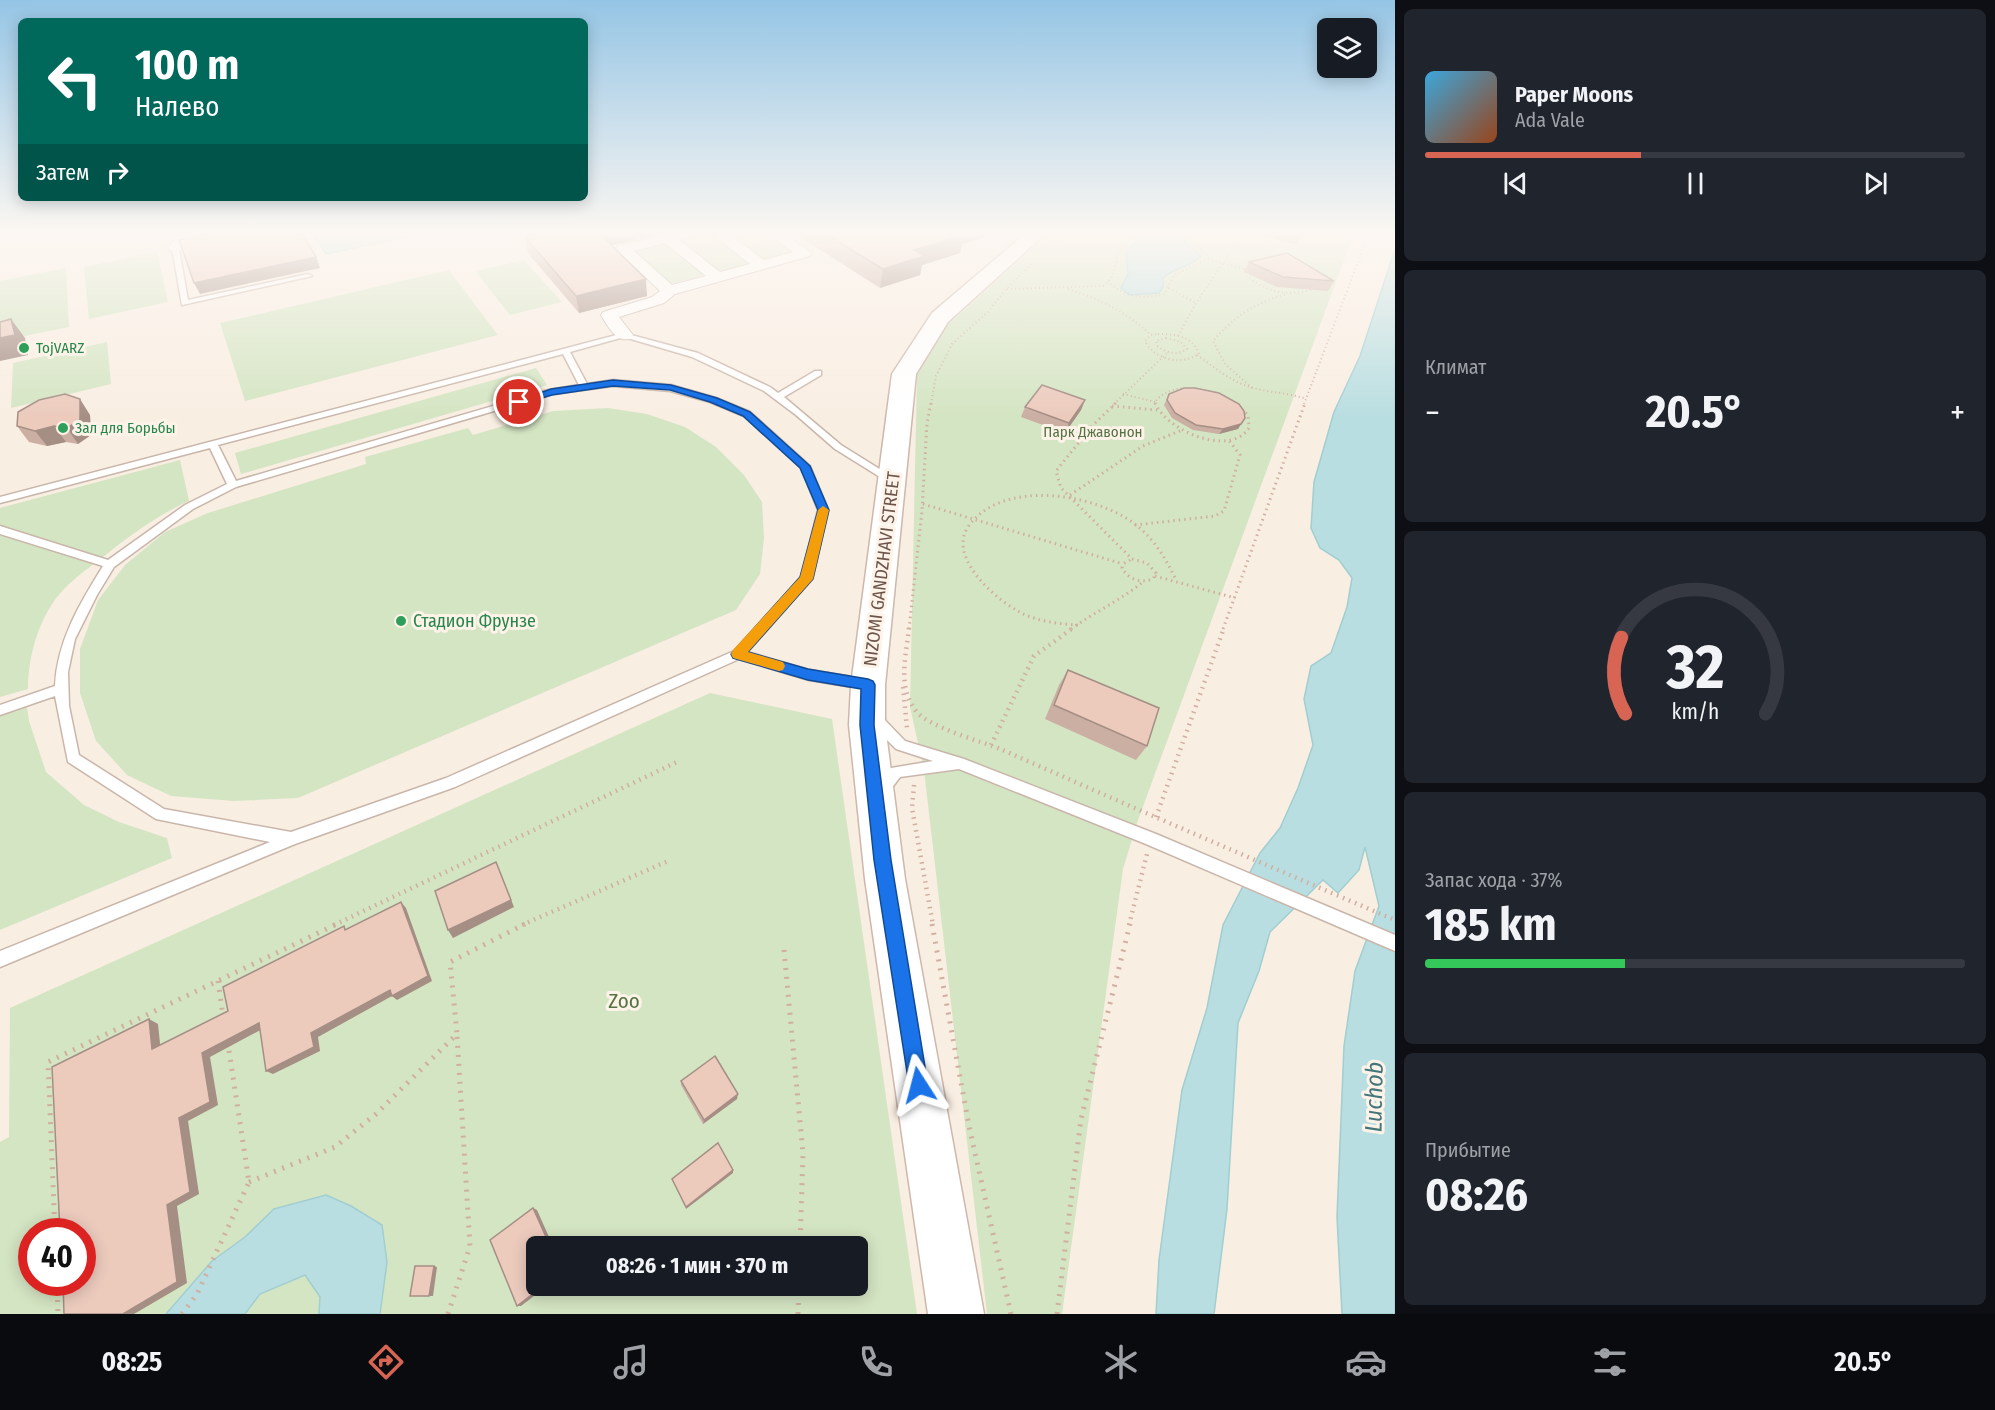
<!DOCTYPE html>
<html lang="ru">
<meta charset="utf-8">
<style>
:root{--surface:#171b24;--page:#20242c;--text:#f1f3f6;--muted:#9ea1a6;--line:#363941;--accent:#d86553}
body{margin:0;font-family:"Fira Sans Condensed",sans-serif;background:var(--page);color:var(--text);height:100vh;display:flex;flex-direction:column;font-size:22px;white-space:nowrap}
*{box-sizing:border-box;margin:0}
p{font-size:20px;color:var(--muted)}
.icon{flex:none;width:33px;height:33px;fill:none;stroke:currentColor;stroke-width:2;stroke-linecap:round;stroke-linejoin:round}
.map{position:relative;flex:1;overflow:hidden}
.side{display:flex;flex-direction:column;gap:9px;padding:9px;background:#0d0f14;width:600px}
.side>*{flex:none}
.hud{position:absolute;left:18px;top:18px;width:570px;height:183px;border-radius:9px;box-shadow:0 3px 15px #0003;background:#00695c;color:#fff;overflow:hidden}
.tools{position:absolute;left:1317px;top:18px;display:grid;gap:12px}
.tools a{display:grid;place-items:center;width:60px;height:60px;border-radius:9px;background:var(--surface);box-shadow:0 3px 15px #0003;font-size:30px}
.speed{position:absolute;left:18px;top:1218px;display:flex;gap:12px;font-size:30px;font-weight:700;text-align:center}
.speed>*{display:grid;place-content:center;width:78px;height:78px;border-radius:50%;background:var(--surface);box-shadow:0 3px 15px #0003;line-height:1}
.speed .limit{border:9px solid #d22;background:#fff;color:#111}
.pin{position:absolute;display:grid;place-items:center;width:51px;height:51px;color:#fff;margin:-26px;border:3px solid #fff;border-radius:50%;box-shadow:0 2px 6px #0007}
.me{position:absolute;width:66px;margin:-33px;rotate:351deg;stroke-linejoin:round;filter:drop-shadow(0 0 4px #0008)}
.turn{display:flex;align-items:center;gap:21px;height:126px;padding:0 18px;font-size:27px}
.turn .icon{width:78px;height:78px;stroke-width:2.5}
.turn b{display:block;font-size:42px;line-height:51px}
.then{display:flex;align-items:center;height:57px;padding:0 18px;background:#0003;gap:12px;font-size:22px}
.big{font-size:45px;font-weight:700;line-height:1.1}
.side .tile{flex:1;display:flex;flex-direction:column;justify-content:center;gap:9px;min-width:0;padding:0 21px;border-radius:9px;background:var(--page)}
.side .dial{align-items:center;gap:0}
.dial svg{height:156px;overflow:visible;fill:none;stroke:var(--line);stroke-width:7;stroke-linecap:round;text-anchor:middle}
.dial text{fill:var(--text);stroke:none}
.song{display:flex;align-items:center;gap:18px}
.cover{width:72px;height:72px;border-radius:9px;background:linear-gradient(135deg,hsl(200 70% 55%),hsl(20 70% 35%))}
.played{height:6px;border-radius:3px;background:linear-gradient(90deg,var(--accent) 40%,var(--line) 40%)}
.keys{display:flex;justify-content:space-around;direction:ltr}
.heat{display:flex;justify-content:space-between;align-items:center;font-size:33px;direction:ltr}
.charge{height:9px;border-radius:4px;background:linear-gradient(90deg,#34c759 37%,var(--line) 0)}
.trip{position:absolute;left:526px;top:1236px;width:342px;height:60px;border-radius:9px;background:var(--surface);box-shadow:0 3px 15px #0003;font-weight:700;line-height:60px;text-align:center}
.dock{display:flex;height:96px;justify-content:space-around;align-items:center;background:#090b0e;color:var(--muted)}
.dock .icon{width:42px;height:42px}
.dock .selected{color:var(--accent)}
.dock b{font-size:27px;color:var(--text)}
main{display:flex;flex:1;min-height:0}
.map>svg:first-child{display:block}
.green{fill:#d4e5c3;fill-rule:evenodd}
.water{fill:#b9dee1;stroke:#a1ced1;stroke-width:1.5}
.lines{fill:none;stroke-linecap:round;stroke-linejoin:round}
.lane-casing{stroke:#c9b6aa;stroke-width:3}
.street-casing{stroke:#c9b6aa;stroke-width:2}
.secondary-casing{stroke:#ceb7ab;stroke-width:3}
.path-far3{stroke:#d0afa1;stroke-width:2;stroke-dasharray:1 3;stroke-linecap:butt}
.path-far2{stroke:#d0afa1;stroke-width:3;stroke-dasharray:1.5 4;stroke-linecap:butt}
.path-far1{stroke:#d0afa1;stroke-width:4.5;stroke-dasharray:1.5 5;stroke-linecap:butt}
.path{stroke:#d0afa1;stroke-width:5;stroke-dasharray:2 7;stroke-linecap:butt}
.lane{fill:#fff;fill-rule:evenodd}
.street{fill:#fff;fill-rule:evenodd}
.secondary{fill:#fff;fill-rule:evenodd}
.wall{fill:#cbafa3}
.shaded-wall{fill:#a58e84}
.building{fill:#eccbbd;stroke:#a58e84;stroke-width:1.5}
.route{fill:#1a73e8;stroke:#114b97;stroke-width:1.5}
.slow{fill:#f59e0b}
.leisure-dot{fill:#2e9e5b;stroke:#fdf3e8;stroke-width:2}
.labels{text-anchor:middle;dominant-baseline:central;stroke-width:6;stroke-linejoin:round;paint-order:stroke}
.far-leisure-label{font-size:15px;fill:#27864d;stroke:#fdf3e8;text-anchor:start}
.far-park-label{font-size:15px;fill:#567345;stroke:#fdf3e8}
.street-label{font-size:18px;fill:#6e554b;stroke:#fdf3e8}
.leisure-label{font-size:18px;fill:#27864d;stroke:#fdf3e8;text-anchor:start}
.near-park-label{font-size:21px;fill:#567345;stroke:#fdf3e8}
.near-water-label{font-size:24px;font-style:italic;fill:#44757a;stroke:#fdf3e8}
</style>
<main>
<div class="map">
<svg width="1395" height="1314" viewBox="0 0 1395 1314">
<rect width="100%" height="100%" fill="#f9eee2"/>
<path class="green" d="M 705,233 L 711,233 L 752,264 L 719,273 L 678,239 Z
M 724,233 L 767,233 L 796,252 L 762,261 Z
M 1049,233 L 1354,233 L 1138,820 L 1123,869 L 1062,1314 L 987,1314 L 924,770 L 910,707 L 917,375 L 941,331 Z
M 665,242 L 705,275 L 667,285 L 627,251 Z
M 157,252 L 168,302 L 89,319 L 84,267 Z
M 524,260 L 562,302 L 510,315 L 475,271 Z
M 66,268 L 69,327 L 0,341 L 0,281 Z
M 449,270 L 498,335 L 245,401 L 220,323 Z
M 107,342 L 111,384 L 11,408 L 13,363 Z
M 536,368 L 547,385 L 241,474 L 235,453 Z
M 608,408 L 647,414 L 685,427 L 716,447 L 744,475 L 762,502 L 764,538 L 760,574 L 736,610 L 298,798 L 234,801 L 171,796 L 127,775 L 96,741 L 80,693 L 80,649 L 98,600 L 125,565 L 165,532 L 208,513 L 366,464 L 365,457 L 468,428 L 473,435 L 553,411 Z
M 180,460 L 189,501 C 160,514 133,533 108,553 C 94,564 78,575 65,588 C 40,613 28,655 28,689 L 0,697 L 0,508 Z
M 710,693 L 832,719 L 917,1314 L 0,1314 L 0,1142 L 9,1137 L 10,1008 ZM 32,1232 L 82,1232 L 82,1282 L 32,1282 ZM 537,1246 L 858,1246 L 858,1286 L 537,1286 Z
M 27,707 L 29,721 L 46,772 L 84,805 L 119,822 L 167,838 L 172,858 L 0,930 L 0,716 Z"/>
<path class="water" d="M 339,233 L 426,233 L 326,254 L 315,237 Z
M 1148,233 L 1175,233 L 1201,256 C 1192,267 1174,267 1163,278 L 1163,287 L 1159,293 L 1130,295 L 1121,288 L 1128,274 L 1126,251 Z
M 1395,249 L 1395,1314 L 1342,1314 L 1337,1217 L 1344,1046 L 1355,971 L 1379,906 L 1365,847 L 1359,870 L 1338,893 L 1323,880 L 1270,932 L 1259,971 L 1238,1023 L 1227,1209 L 1214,1314 L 1156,1314 L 1159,1260 L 1182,1090 L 1207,1008 L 1223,925 L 1260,853 L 1280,828 L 1298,788 L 1313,745 L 1304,699 L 1311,666 L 1331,653 L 1347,607 L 1352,578 L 1339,560 L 1320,548 L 1311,528 L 1314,482 L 1334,412 L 1360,356 Z
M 326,1195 L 351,1206 L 382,1225 L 387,1262 L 380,1314 L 319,1314 L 320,1297 L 305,1275 L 260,1294 L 245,1314 L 166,1314 L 212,1261 L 245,1237 L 274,1209 Z"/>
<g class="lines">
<defs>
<path id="lane" d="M 187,243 L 189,244 L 189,246 L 179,249 L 188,300 L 308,274 L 312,276 L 182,305 L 172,248 Z
M 624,333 L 698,353 L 770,387 L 778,393 L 815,371 L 821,371 L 821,375 L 784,397 L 841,445 L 894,478 L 894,482 L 888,482 L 835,449 L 796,415 L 764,391 L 692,357 L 624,337 L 570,352 L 587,384 L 613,380 L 671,385 L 716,398 L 750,412 L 810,466 L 828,510 L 812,579 L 747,652 L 809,670 L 865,679 L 869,681 L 871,684 L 869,687 L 865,689 L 809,680 L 739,659 L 455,787 L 295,844 L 0,967 L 0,951 L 270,842 L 156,819 L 68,762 L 55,696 L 0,715 L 0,705 L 55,686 C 57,641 80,603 103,566 L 0,534 L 0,526 L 108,560 L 185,505 L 227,484 L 210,448 L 0,503 L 0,497 ZM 563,354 L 579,385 L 548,390 L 236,481 L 218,445 ZM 613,386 L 670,391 L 710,402 L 744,416 L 801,467 L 818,510 L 801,578 L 734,651 L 446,778 L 291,832 L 164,809 L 79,755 L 69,706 L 68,672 L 75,639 L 97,595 L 114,567 L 193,509 L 236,487 L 552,394 Z
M 875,714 L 880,715 L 905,741 L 964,759 L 1156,834 L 1395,935 L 1395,951 L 1146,844 L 959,769 L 900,777 L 888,793 L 883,795 L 878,793 L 876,789 L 891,768 L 933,761 L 896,749 L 870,723 L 869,719 L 870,715 Z"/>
<path id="street" d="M 180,233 L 194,233 L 180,251 L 170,251 L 168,248 Z
M 673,233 L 696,233 L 694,236 L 679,240 L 720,272 L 750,264 L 711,233 L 727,233 L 764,260 L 793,252 L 767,233 L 783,233 L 812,253 L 810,256 L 675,294 L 664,303 L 619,317 L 633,335 L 630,339 C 615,342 608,326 601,315 L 603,312 L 652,297 L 660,291 L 616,249 L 618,246 ZM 665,243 L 706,276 L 672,285 L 634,251 Z"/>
<path id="secondary" d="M 1026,233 L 1046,233 L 948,322 L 916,374 L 885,685 L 885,725 L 905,879 L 984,1314 L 928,1314 L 865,879 L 849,725 L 851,685 L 892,374 L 932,313 Z"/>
</defs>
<use href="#lane" class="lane-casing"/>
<use href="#street" class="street-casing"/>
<use href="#secondary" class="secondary-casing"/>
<path class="path-far3" d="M 1053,244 L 1065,233
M 1208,259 L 1244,269
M 1265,262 C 1285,263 1304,266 1317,283 L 1316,287 C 1292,299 1264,292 1245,274 L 1244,269 L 1248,265 Z
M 1108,281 C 1124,298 1143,299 1165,294 L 1174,275 L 1208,259 L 1206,254 L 1181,233
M 1169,288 L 1196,303
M 1007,289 L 1103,286 L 1111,279 L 1120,248 L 1138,233
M 1068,289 C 1099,299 1127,312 1151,335
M 1158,334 C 1175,334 1193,336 1199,354 C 1181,366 1155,360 1145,341 L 1151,335 Z
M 1178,336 L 1196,303 L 1240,238
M 1166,338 L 1181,342 L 1187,349 C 1177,356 1167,353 1157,346 L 1156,341 Z
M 1197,355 C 1214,367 1230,381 1250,387 C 1268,393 1287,392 1306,399
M 1252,388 L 1225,364 L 1213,341 C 1234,317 1255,302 1287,294
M 1123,394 L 1155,402
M 931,404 L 936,376 L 952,344 L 988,312 L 1006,289 L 1032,264
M 1114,404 L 1168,352
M 1156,404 L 1155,402 C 1173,378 1217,390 1238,404
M 1304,404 L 1369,233"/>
<path class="path-far2" d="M 1116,403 L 1093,425 L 1056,471 L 1061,488 L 1132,559
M 1155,403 C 1166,430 1229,458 1249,428 L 1248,415 L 1235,403
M 1112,406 L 1157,410
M 1070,495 L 1143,446 L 1182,430
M 923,504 L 1123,564
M 1135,525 L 1215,516 L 1224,511 L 1240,455 L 1228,439
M 1132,559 L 1147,563 L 1156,573 L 1153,579 C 1140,583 1129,580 1122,568 L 1123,564 Z
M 1155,576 L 1235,598
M 1078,625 C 1061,624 1044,622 1028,616 C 1002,606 946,559 968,527 C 1001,478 1096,493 1136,525 C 1155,540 1166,559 1176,580
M 909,629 L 922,511 L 927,423 L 931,403
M 1071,629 C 1095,612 1121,600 1144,581
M 1223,629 L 1305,403"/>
<path class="path-far1" d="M 909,628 C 906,657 897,686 916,711 C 930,728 981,741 1003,750 C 1133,808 1264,864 1395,920
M 903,687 L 907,728
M 991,745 L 1034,656 L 1073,628
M 914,785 L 912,808 L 933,925
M 1156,817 L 1224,628
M 334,925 L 677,762
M 522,925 L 668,861
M 1129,925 L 1147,854"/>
<path class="path" d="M 932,924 L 969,1126 L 1011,1314
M 784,950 L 803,1154 L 800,1246
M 218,981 L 223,1016
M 249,1182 L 335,1147 L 376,1114 L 457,1034 L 450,962 L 525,924
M 55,1232 L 48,1062 L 337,924
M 57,1282 L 58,1314
M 182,1314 L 197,1294 L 249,1182 L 228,1044
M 448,1314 L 470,1246 L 457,1035
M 798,1314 L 799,1286
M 1057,1314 L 1081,1119 L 1130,924"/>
<use href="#lane" class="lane"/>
<use href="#street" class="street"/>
<use href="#secondary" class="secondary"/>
</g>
<path class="wall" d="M 794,233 L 984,233 L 983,238 L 962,244 L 960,253 L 922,265 L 920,275 L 880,288 Z
M 1251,233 L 1304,233 L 1295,244 Z
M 525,237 L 612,245 L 647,296 L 579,313 L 528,253 Z
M 1249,262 L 1334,281 L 1328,291 L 1277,287 L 1244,272 Z
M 1169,394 L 1245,418 L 1238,429 L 1219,434 L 1193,430 L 1172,418 L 1164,405 Z
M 1085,400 L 1081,410 L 1065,433 L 1021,417 L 1025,407 Z
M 90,415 L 91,435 L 78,444 L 66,442 L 47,446 L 29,442 L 17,426 Z
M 1068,670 L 1147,746 L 1136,760 L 1045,719 L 1059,685 Z
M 681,1081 L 737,1099 L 703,1124 L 681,1085 Z"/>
<path class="shaded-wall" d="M 598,233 L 665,233 L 600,248 Z
M 954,233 L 984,233 L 983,238 L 962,244 L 960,253 L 922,265 L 920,275 L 880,288 L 883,269 L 914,250 Z
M 1302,233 L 1304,233 L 1295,244 Z
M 316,257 L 320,268 L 200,294 L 194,283 Z
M 646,279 L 647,296 L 579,313 L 576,296 Z
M 11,319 L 25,338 L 28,355 L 0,361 L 0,338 Z
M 80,399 L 90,415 L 91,435 L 78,444 L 67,428 Z
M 1085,400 L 1081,410 L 1065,433 L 1069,423 Z
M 1241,424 L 1238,429 L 1219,434 L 1223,429 Z
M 54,426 L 66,442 L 47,446 L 35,431 Z
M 496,862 L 514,907 L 453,938 L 448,930 Z
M 401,902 L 406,908 L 432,981 L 397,1000 L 392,996 L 318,1037 L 320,1051 L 273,1074 L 266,1071 L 311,1033 Z
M 149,1019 L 158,1024 L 161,1053 L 152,1049 Z
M 259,1023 L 266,1027 L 210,1057 L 218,1105 L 188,1121 L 199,1194 L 177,1206 L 187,1283 L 134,1314 L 123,1314 L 167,1205 L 179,1118 L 202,1053 Z
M 738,1094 L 737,1099 L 703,1124 L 704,1120 Z
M 733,1170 L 733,1173 L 686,1209 L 686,1207 Z
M 533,1208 L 537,1210 L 553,1246 L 550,1246 Z
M 434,1266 L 437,1267 L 433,1296 L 429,1296 Z
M 543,1286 L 547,1286 L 521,1306 L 517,1306 Z"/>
<path class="building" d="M 217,233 L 302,233 L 316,257 L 194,283 L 179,240 Z
M 545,233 L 599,233 L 646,279 L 576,296 L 525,237 Z
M 824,233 L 960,233 L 965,235 L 914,250 L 924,256 L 883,269 Z
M 1287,253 L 1334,281 L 1283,277 L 1249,262 Z
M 11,319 L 15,335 L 0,338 L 0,322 Z
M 1042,385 L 1085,400 L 1069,423 L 1025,407 Z
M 1184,388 L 1195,388 L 1219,393 L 1239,404 L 1244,411 L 1245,418 L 1241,424 L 1223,429 L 1196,425 L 1175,413 L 1167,400 L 1169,394 Z
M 65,394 L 80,399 L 80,420 L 67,428 L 54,426 L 35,431 L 17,426 L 18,412 L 39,400 Z
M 1068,670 L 1159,708 L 1147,746 L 1054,705 Z
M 496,862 L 511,900 L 448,930 L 435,891 Z
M 401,902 L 428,976 L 392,996 L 390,990 L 311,1033 L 314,1047 L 266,1071 L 259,1023 L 202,1053 L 210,1102 L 179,1118 L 190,1192 L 167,1205 L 177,1282 L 123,1314 L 64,1314 L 63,1282 L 82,1282 L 82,1232 L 60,1232 L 52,1067 L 149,1019 L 152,1049 L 228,1011 L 223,987 L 344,926 L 345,930 Z
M 715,1056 L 738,1094 L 704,1120 L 681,1081 Z
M 718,1143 L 733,1170 L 686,1207 L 672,1179 Z
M 533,1208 L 550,1246 L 537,1246 L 537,1286 L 543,1286 L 517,1306 L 490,1240 Z
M 415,1266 L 434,1266 L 429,1296 L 410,1296 Z"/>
<linearGradient id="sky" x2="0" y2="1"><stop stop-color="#95c5e5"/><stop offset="0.56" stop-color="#fcf7f2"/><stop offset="1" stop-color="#fcf7f2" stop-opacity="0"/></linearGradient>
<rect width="1395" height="417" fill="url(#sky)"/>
<path class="route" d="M 613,380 L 671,385 L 717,398 L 750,412 L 810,466 L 829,510 L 813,579 L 748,652 L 808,669 L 868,679 L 873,681 L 875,685 L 874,725 L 891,860 L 928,1085 L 926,1092 L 919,1095 L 912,1092 L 909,1085 L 874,860 L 860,725 L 861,689 L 808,680 L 733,658 L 731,654 L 800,577 L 818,510 L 800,468 L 743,416 L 710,402 L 670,390 L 613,386 L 552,395 L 519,405 L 514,402 L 551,389 Z"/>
<path class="slow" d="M 823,506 L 829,510 L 813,579 L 748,652 L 783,662 L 785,666 L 783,670 L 779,671 L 733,658 L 731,654 L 733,650 L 800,577 L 818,510 Z"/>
<g class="leisure-dot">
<circle cx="24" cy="348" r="6"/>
<circle cx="63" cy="428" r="6"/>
<circle cx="401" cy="621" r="6"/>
</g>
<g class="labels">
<g class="far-leisure-label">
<text x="36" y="348">TojVARZ</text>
<text x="75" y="428">Зал для Борьбы</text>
</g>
<g class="far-park-label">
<text x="1093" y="432">Парк Джавонон</text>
</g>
<g class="street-label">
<text transform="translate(882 569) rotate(-83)">NIZOMI GANDZHAVI STREET</text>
</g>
<g class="leisure-label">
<text x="413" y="621">Стадион Фрунзе</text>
</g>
<g class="near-park-label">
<text x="624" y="1001">Zoo</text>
</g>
<g class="near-water-label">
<text transform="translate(1374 1097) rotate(-89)">Luchob</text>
</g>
</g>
</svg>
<div class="tools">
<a><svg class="icon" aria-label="layers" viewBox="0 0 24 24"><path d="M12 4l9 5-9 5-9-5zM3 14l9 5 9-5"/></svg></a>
</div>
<div class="speed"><div class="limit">40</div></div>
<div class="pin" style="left:519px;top:402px;background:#d93025"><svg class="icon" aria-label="arrive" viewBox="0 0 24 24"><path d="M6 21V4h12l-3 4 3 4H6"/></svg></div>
<svg class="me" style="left:919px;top:1085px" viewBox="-20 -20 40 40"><path d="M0-17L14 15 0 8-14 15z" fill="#1a73e8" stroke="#fff" stroke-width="4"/></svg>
<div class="trip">08:26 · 1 мин · 370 m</div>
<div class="hud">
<div class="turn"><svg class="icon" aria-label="left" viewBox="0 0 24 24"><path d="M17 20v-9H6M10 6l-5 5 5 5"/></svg><div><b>100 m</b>Налево</div></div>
<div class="then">Затем<svg class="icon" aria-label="right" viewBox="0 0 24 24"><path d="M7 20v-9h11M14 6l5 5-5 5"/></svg></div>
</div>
</div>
<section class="side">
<div class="tile">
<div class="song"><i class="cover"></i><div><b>Paper Moons</b><p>Ada Vale</p></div></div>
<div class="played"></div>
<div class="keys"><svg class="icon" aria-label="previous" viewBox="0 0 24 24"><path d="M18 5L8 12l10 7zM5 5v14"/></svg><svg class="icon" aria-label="pause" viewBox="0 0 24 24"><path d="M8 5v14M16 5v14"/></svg><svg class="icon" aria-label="next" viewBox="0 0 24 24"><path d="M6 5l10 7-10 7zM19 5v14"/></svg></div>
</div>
<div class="tile"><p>Климат</p>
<div class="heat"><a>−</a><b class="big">20.5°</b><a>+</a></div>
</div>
<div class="tile dial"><svg viewBox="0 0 100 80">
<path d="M14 69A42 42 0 1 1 86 69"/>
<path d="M14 69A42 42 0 0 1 12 30" stroke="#d86553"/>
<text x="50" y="56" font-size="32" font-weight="700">32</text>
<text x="50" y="72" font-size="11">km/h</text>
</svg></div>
<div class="tile"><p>Запас хода · 37%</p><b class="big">185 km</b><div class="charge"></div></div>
<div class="tile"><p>Прибытие</p><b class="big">08:26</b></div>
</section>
</main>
<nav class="dock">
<b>08:25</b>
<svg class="icon selected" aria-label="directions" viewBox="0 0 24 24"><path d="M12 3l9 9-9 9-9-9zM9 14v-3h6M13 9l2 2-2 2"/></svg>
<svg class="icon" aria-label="music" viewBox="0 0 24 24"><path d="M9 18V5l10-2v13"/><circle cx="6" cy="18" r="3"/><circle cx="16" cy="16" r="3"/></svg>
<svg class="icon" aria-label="phone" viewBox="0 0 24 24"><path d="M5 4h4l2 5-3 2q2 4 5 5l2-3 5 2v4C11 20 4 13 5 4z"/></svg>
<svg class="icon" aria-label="climate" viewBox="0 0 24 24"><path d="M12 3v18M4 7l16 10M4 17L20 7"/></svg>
<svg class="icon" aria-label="car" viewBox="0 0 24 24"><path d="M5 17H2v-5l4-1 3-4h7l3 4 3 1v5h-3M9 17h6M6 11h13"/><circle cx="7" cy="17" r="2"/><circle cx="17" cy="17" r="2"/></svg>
<svg class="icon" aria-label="filters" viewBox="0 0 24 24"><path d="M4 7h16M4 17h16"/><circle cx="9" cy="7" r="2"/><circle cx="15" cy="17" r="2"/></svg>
<b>20.5°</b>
</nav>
